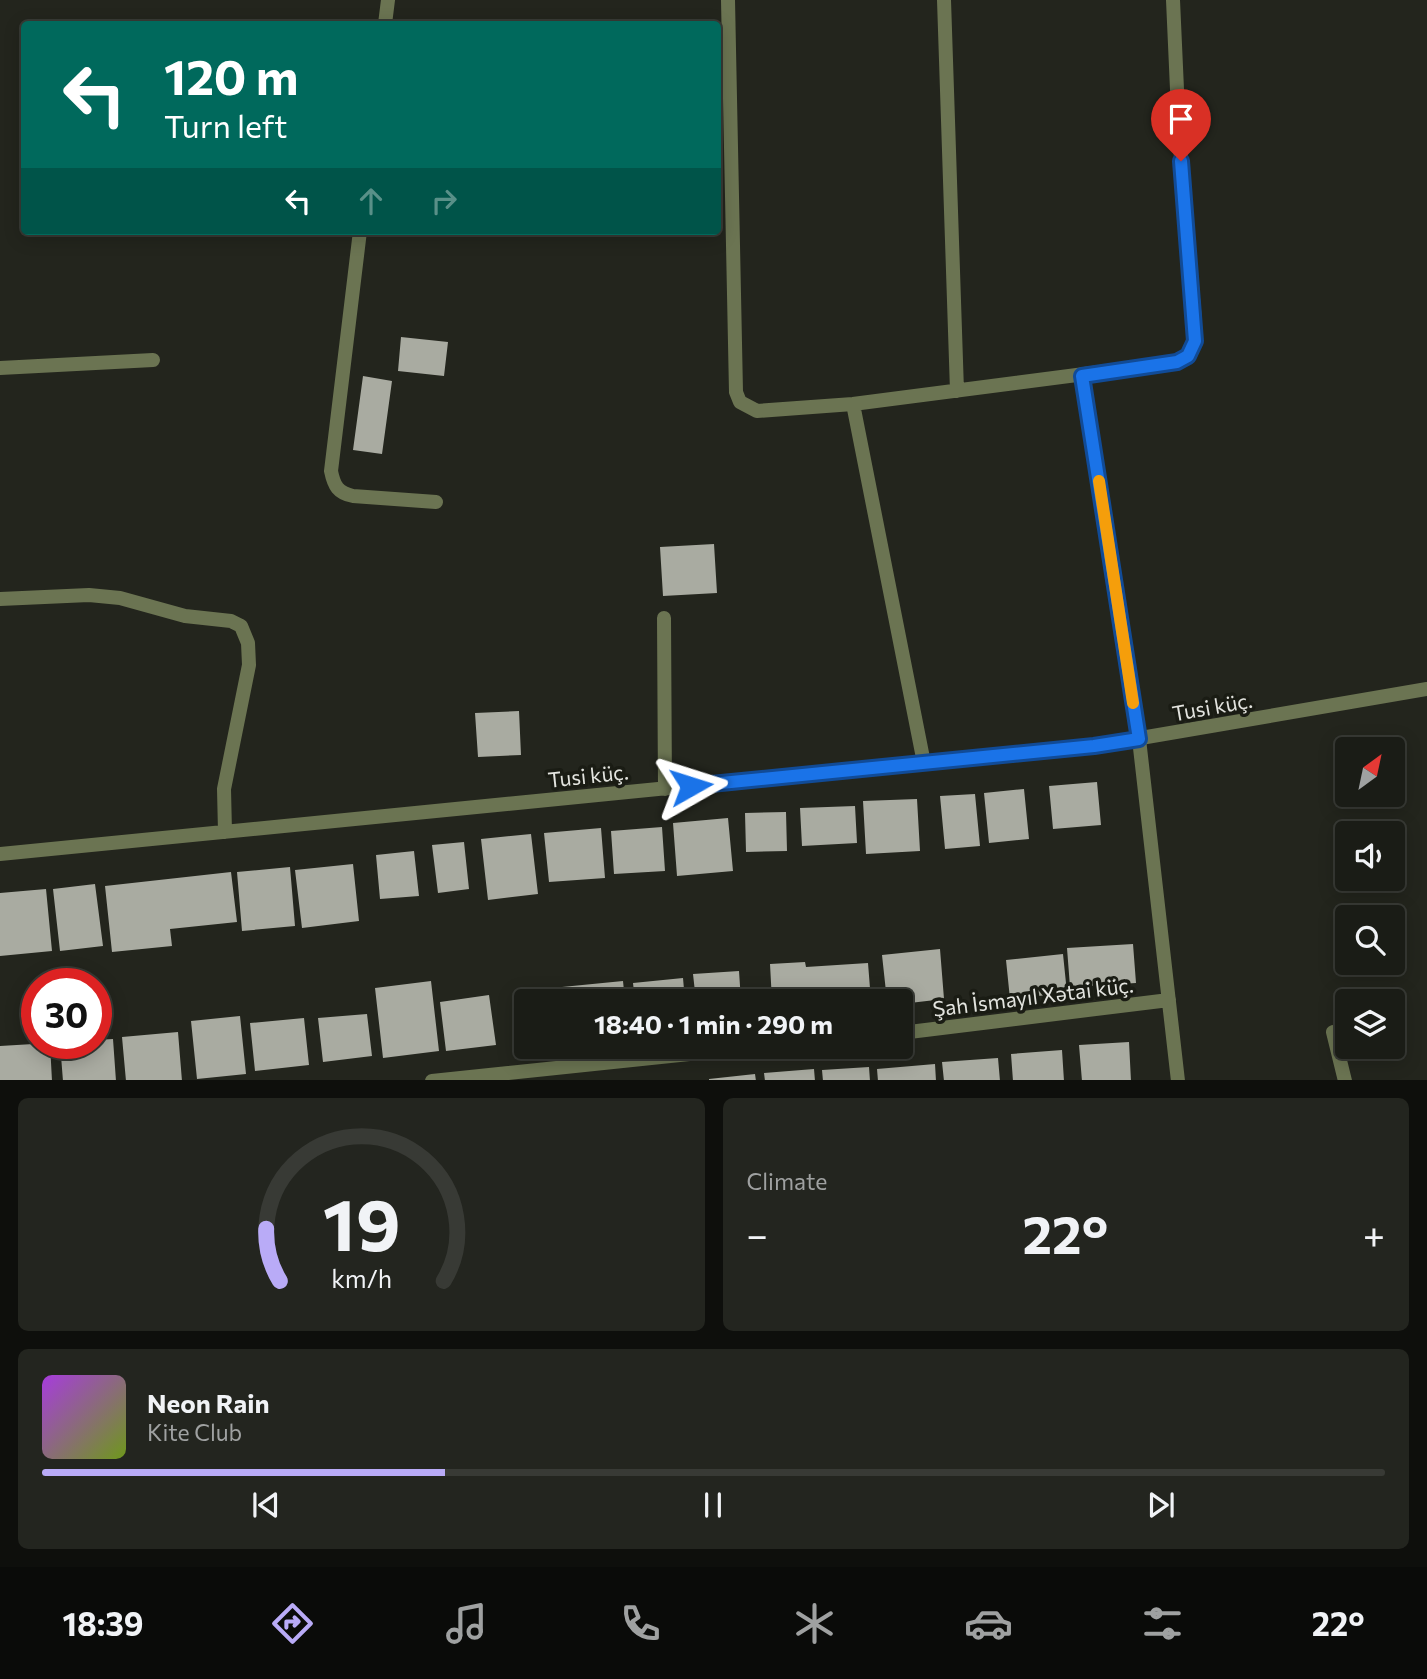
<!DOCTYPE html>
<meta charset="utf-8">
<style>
:root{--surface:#1a1c16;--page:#23251f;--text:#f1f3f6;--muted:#9fa1a1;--line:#383a35;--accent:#b9abf7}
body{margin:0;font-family:Commissioner,sans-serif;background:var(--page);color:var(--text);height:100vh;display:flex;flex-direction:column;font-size:26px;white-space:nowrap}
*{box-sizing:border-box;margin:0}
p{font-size:23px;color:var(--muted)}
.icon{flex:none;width:38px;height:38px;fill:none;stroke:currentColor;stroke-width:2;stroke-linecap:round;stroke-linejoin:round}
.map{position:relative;height:1080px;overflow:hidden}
.drawer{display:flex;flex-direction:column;gap:18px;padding:18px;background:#0e0f0c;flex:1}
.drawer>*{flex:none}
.hud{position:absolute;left:21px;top:21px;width:700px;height:214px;border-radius:7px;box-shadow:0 4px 18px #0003,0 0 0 2px var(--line);background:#00695c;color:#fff;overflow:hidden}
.needle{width:46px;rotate:33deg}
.buttons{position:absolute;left:1335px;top:737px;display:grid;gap:14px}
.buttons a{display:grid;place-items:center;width:70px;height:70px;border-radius:7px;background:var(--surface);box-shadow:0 4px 18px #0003,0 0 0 2px var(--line);font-size:35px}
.speed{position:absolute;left:21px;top:968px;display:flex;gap:14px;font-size:35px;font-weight:700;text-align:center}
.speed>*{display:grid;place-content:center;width:91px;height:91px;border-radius:50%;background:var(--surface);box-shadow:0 4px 18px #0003,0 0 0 2px var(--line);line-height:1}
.speed .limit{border:10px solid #d22;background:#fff;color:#111}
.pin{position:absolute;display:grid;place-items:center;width:60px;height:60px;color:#fff;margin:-72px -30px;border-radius:50% 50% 50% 0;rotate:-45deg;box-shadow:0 0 7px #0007}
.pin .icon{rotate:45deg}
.me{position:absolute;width:77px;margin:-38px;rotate:84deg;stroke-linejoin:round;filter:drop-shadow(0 0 5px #0008)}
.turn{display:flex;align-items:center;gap:24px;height:147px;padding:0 28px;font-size:32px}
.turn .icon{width:91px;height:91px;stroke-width:2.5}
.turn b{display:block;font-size:49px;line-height:60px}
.lanes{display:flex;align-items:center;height:66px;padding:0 28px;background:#0003;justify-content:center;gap:35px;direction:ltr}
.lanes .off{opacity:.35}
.big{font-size:52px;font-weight:700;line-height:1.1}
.drawer .tile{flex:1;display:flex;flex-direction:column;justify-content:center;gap:10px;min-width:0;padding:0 24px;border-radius:10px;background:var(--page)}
.drawer .dial{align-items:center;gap:0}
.dial svg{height:182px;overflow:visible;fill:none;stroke:var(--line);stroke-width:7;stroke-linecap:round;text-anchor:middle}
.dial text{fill:var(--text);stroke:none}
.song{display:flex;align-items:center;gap:21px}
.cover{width:84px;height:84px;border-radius:10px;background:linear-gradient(135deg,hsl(280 70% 55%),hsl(80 70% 35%))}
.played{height:7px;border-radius:4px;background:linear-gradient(90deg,var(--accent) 30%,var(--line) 30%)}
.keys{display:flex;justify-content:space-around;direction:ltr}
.heat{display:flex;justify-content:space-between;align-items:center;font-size:38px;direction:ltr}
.drawer .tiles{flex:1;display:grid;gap:18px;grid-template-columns:1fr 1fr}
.tile:last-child{grid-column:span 2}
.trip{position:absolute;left:514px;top:989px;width:399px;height:70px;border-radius:7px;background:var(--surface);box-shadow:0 4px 18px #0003,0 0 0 2px var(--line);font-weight:700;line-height:70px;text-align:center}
.menu{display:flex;height:112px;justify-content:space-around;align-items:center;background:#0a0b09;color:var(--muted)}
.menu .icon{width:49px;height:49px}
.menu .on{color:var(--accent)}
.menu b{font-size:32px;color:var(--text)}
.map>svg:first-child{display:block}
.building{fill:#a9aba1}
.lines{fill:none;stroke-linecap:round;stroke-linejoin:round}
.minor{stroke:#6b7452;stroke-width:14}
.route-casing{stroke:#114b97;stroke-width:18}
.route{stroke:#1a73e8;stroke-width:12}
.slow{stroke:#f59e0b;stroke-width:12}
.labels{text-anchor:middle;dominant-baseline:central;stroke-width:7;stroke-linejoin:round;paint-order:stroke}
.street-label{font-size:21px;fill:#e3e4df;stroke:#1a1c14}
</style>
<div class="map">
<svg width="1427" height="1081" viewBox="0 0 1427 1081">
<rect width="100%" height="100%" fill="#23251d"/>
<path class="building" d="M 401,337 L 448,342 L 444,376 L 398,371 Z
M 363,376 L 392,381 L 382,454 L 353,450 Z
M 714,544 L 717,593 L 663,596 L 660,547 Z
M 519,711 L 521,755 L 478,757 L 475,713 Z
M 1097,782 L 1101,825 L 1053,829 L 1049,786 Z
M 1024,789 L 1029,839 L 989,843 L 984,793 Z
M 975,794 L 980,846 L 945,849 L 940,796 Z
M 917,799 L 920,851 L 866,854 L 863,801 Z
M 855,806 L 857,843 L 802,846 L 800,808 Z
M 786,812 L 787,851 L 746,852 L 745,813 Z
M 728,818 L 733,871 L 677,876 L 673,823 Z
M 662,827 L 665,871 L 614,874 L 611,831 Z
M 601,828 L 605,878 L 549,882 L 544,833 Z
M 531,834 L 538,894 L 488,900 L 481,839 Z
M 464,842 L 469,889 L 438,893 L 432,845 Z
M 414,851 L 419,896 L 380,899 L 376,855 Z
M 353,864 L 359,921 L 302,928 L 295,870 Z
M 290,867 L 295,926 L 242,931 L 237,872 Z
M 231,872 L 237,922 L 170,929 L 172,946 L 112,952 L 105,886 Z
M 95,884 L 103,946 L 60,951 L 53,889 Z
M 46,889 L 52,951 L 0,956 L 0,893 Z
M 1133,944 L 1136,983 L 1070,987 L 1067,948 Z
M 940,949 L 944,999 L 901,1004 L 901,1001 L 887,1001 L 882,955 Z
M 1063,954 L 1067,993 L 1010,999 L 1006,960 Z
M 805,962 L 806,967 L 868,963 L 871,1001 L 772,1001 L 770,964 Z
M 739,971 L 741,1001 L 696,1001 L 693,974 Z
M 683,978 L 685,1001 L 635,1001 L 633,983 Z
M 431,981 L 439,1051 L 383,1058 L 375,988 Z
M 623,981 L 625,1001 L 563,1001 L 562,987 Z
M 489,995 L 496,1045 L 446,1051 L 440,1002 Z
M 367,1014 L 372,1056 L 323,1062 L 318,1018 Z
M 240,1016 L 246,1074 L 197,1079 L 191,1021 Z
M 304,1018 L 309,1065 L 255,1071 L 250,1023 Z
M 178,1032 L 182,1081 L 126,1081 L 122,1037 Z
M 113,1039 L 116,1081 L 63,1081 L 60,1043 L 96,1043 L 96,1040 Z
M 1129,1042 L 1131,1081 L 1082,1081 L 1079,1045 Z
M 50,1043 L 52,1081 L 0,1081 L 0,1046 Z
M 1062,1050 L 1064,1081 L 1013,1081 L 1011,1054 Z
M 998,1058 L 1000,1081 L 944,1081 L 942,1062 Z
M 935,1064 L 936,1081 L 878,1081 L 877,1069 Z
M 869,1067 L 870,1081 L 823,1081 L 822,1070 Z
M 814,1069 L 815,1081 L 765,1081 L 764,1073 Z
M 755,1074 L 756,1081 L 709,1081 L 709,1079 Z"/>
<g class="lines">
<path class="minor" d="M 728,0 L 736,392 L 740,402 L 757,411 L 853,404 L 1177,362 C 1195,353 1195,340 1195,321 L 1179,134 L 1173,0
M 944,0 L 957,391
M 385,24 L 388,0
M 360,231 L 331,471 C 334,486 338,493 353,496 L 436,502
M 0,368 L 153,360
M 1082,376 L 1139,739 L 1178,1081
M 853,404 L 924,763
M 0,599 L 89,595 L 120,598 L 185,616 L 231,621 L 241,626 L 248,643 L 249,665 L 224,789 L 225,832
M 664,618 L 665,789
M 0,854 L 1094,746 L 1427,689
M 1333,1032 L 1345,1081
M 901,1033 L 1169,1000
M 432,1081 L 767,1046"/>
</g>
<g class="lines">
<defs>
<path id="route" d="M 691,786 L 1094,746 L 1139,739 L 1082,376 L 1177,362 L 1188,356 L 1195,341 L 1181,161"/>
</defs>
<use href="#route" class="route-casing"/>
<use href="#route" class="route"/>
<path class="slow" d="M 1099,481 L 1133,703"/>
</g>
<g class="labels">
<g class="street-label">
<text transform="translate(1212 706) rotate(-10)">Tusi küç.</text>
<text transform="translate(588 775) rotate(-6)">Tusi küç.</text>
<text transform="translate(1033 996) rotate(-7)">Şah İsmayıl Xətai küç.</text>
</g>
</g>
</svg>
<div class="buttons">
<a><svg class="needle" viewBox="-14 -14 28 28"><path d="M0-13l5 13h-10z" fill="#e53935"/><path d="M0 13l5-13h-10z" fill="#9fa1a1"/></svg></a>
<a><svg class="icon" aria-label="sound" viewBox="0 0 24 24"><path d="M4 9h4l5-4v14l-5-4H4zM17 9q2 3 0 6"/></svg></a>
<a><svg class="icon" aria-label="search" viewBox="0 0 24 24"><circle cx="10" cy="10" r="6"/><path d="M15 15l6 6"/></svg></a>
<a><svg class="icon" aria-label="layers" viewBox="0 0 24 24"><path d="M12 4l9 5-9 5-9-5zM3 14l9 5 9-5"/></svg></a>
</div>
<div class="speed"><div class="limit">30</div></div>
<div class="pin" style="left:1181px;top:161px;background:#d93025"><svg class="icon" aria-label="arrive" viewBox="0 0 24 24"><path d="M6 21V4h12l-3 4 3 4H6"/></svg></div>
<svg class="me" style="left:691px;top:786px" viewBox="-20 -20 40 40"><path d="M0-17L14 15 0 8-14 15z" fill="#1a73e8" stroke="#fff" stroke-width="4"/></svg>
<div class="trip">18:40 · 1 min · 290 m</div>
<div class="hud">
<div class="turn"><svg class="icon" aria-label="left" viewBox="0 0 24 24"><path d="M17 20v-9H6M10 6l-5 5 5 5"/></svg><div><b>120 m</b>Turn left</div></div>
<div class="lanes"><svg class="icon" aria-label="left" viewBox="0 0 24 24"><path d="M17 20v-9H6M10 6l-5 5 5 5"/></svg><svg class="icon off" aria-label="ahead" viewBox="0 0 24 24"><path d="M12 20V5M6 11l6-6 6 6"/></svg><svg class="icon off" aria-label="right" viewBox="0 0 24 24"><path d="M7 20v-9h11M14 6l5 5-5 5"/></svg></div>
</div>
</div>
<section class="drawer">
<div class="tiles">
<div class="tile dial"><svg viewBox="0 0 100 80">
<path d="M14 69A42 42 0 1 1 86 69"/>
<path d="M14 69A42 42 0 0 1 8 46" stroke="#b9abf7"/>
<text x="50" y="56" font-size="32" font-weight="700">19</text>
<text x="50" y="72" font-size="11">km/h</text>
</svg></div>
<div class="tile"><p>Climate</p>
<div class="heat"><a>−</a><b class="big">22°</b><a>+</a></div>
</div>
<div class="tile">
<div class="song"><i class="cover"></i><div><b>Neon Rain</b><p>Kite Club</p></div></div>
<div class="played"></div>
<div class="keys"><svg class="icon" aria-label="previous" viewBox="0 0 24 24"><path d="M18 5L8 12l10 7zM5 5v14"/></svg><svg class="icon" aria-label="pause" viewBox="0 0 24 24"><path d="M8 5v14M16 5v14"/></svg><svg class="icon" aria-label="next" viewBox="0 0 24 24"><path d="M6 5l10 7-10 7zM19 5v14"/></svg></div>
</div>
</div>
</section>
<nav class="menu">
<b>18:39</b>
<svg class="icon on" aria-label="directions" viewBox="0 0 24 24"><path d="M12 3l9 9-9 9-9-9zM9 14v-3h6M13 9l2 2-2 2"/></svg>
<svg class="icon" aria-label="music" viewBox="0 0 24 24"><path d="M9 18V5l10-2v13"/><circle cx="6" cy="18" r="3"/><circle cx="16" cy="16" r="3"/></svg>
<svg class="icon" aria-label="phone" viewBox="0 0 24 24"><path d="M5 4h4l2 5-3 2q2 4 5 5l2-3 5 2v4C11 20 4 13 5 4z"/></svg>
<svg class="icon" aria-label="climate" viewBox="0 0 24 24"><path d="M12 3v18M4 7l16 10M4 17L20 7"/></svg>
<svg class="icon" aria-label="car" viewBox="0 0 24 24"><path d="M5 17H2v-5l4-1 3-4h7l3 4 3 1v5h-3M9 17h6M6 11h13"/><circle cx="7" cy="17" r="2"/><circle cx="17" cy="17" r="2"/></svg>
<svg class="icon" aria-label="filters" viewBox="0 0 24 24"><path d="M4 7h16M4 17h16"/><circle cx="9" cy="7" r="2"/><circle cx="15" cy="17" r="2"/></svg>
<b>22°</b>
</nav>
